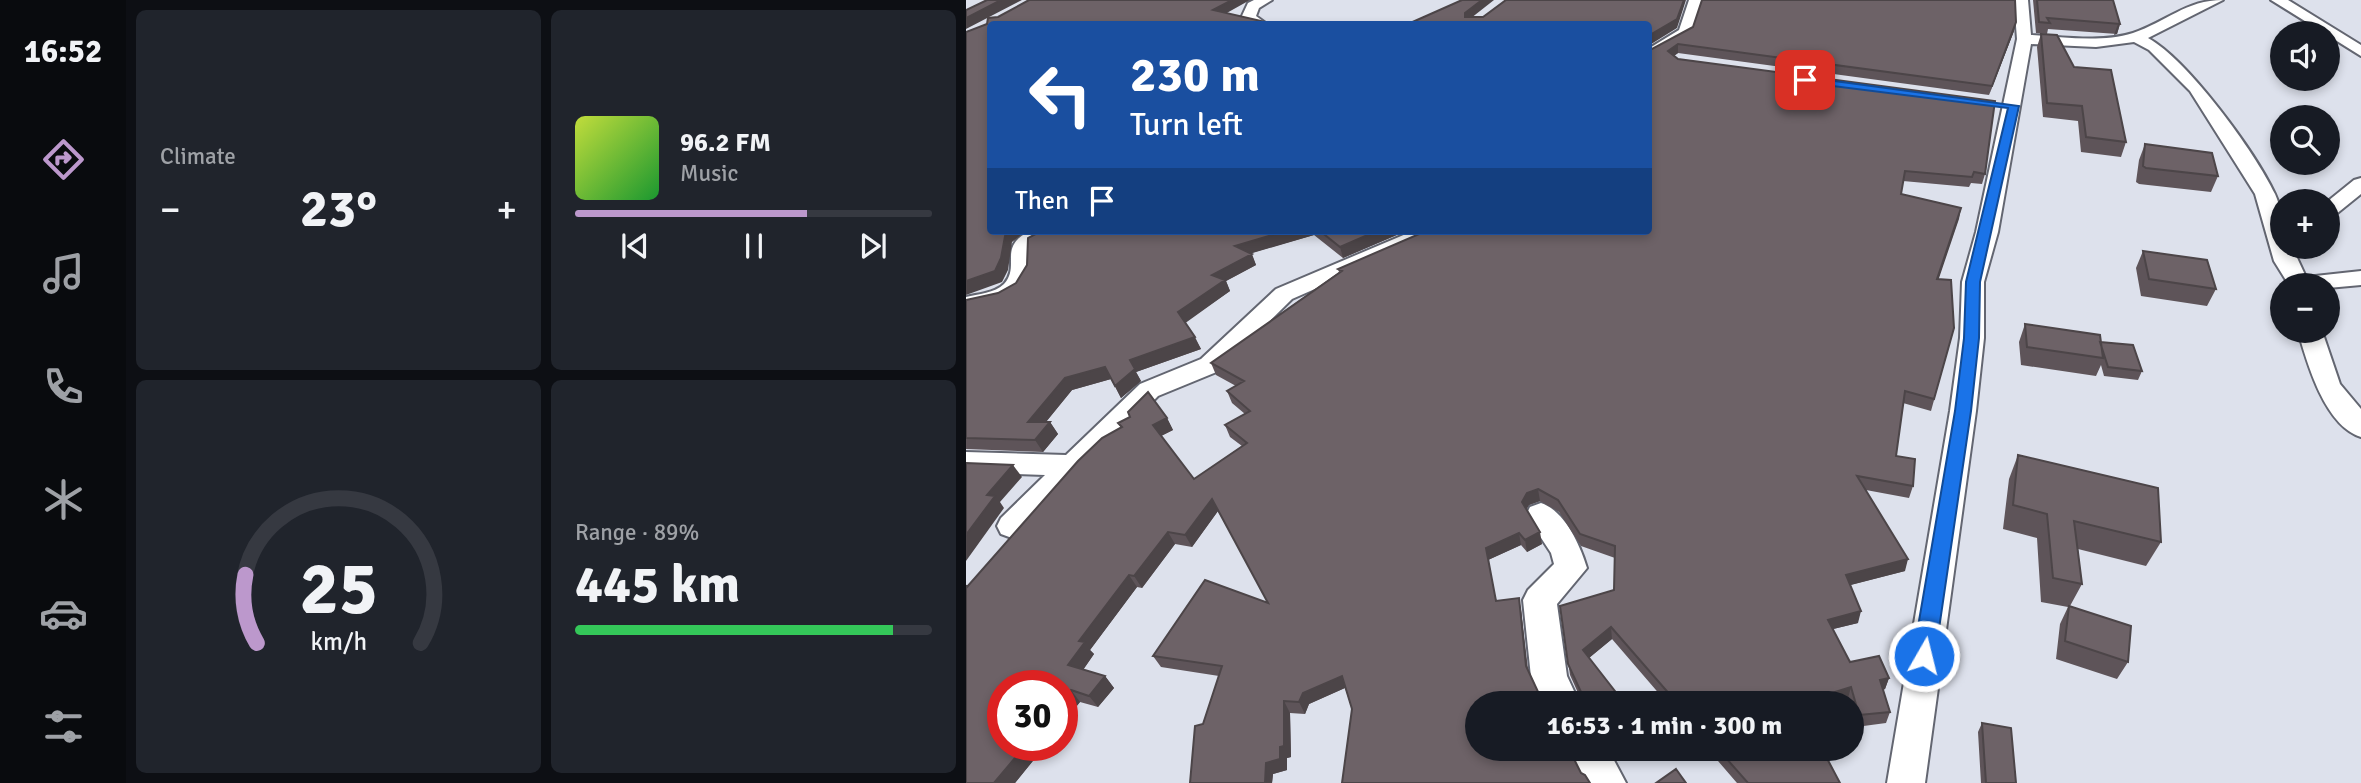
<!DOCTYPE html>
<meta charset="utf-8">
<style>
:root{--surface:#171b24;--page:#20242c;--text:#f1f3f6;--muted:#9ea1a6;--line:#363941;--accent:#bc98cc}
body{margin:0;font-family:Signika,sans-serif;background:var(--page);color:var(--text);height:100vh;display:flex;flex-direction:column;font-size:26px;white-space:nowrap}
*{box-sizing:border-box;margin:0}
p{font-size:23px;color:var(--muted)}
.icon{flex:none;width:38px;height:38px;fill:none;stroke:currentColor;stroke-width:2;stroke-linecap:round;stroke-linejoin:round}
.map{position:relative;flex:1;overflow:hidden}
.panel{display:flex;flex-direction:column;gap:10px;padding:10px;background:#0d0f14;width:840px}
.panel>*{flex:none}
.top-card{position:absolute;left:21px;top:21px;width:665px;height:214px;border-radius:7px;box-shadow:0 4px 10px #0003;background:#1a4fa0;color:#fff;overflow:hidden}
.controls{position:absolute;left:1304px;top:21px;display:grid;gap:14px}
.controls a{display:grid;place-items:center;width:70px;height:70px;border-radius:50%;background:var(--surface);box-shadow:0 4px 10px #0003;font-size:35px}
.speed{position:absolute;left:21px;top:670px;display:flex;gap:14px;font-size:35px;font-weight:700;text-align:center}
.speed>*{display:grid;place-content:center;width:91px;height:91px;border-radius:50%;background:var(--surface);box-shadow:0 4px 10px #0003;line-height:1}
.speed .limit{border:10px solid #d22;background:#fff;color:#111}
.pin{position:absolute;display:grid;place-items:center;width:60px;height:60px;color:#fff;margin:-30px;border-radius:14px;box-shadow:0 4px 10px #0006}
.me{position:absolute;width:77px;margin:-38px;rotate:8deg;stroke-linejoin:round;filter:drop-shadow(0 0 5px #0008)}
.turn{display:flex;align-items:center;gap:24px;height:147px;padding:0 28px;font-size:32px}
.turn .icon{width:91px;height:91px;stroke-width:2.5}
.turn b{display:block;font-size:49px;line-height:60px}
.then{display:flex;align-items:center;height:66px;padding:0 28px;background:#0003;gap:14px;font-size:26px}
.big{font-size:52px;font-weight:700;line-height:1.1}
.panel .widget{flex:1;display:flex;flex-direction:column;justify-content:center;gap:10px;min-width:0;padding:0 24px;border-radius:10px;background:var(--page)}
.panel .dial{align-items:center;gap:0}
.dial svg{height:182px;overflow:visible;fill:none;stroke:var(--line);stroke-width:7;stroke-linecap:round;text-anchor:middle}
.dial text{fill:var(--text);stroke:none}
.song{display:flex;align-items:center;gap:21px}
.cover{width:84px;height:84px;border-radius:10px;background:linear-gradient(135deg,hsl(70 70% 55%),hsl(130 70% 35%))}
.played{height:7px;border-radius:4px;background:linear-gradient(90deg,var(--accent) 65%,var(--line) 65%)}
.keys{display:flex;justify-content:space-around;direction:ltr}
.heat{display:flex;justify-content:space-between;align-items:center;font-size:38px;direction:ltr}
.charge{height:10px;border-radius:5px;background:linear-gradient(90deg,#34c759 89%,var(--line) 0)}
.panel .tiles{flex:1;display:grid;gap:10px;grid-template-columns:repeat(2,1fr)}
.trip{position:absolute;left:499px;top:691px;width:399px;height:70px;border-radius:35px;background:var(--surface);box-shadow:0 4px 10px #0003;font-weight:700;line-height:70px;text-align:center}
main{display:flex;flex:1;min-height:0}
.menu{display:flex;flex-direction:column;width:126px;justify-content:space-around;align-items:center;background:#090b0e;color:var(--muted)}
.menu .icon{width:49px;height:49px}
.menu .current{color:var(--accent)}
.menu b{font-size:32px;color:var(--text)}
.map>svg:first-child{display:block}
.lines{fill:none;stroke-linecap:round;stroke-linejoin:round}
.minor-casing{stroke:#636671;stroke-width:4}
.minor{fill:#fff;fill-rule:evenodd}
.wall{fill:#5e5459;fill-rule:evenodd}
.shaded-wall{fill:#4c4548}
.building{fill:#6d6267;stroke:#4c4548;stroke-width:2;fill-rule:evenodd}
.route{fill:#1a73e8;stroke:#114b97;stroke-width:2}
</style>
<main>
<nav class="menu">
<b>16:52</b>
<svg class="icon current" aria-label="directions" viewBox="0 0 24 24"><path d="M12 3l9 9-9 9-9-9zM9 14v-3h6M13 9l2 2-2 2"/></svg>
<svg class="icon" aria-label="music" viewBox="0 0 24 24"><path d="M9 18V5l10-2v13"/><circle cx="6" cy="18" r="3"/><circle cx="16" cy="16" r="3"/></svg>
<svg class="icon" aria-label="phone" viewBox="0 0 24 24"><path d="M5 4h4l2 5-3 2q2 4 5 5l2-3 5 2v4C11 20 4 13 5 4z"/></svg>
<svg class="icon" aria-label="climate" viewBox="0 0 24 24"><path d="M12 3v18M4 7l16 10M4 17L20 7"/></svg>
<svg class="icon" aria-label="car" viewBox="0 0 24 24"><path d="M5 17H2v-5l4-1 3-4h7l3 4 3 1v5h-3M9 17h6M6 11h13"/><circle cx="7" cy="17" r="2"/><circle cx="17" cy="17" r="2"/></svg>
<svg class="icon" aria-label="filters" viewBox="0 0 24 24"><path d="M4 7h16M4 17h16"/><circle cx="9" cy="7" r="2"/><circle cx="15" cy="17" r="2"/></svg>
</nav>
<section class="panel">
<div class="tiles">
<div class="widget"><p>Climate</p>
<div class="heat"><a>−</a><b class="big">23°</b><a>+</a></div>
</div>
<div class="widget">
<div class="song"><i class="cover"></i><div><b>96.2 FM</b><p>Music</p></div></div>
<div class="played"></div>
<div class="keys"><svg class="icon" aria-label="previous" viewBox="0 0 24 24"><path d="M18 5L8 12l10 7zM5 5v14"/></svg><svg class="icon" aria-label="pause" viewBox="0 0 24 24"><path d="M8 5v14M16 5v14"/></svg><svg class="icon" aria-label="next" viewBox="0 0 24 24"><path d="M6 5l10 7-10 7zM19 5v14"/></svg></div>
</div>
<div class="widget dial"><svg viewBox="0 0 100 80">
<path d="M14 69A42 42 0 1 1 86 69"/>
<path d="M14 69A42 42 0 0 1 9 39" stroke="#bc98cc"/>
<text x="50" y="56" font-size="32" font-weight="700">25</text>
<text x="50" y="72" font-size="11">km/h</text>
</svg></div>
<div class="widget"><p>Range · 89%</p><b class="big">445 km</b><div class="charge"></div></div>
</div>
</section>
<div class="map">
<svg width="1395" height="783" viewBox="0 0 1395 783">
<rect width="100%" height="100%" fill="#dde1ec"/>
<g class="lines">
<defs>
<path id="minor" d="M 288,0 L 306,0 L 293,8 L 290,16 L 301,24 L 284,24 L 275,18 L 282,3 Z
M 723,0 L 737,0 L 724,35 L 682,60 L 682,49 L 713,30 Z
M 1048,0 L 1062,0 L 1065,35 C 1098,37 1135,43 1167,33 C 1200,22 1220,0 1257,0 L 1182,38 C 1222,60 1289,152 1309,194 C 1317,211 1316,229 1316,247 L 1326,247 L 1340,277 L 1395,271 L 1395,285 L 1362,288 L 1362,285 L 1323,285 L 1308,261 L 1289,194 L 1224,91 L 1183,50 L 1168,42 L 1130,47 L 1065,44 L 1032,232 L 1018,282 L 1018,338 L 1010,411 L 959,783 L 921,783 L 984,411 L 994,338 L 996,282 L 1010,232 L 1051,39 Z
M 1305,0 L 1322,0 L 1395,45 L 1395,56 Z
M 1395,178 L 1395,194 L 1369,215 L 1362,217 L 1362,201 L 1388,180 Z
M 64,231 L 94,231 L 66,248 C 65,258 67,267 65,276 C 57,303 23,306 0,312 L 0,297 C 12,294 29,293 38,284 C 55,265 31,247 64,231 Z
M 447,231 L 476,231 L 472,235 L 326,299 L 253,371 L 192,396 L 57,534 L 46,538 L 35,534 L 31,526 L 35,518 L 79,475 L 0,472 L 0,452 L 100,455 L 174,384 L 235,359 L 310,289 Z
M 1332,331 L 1356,331 L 1374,384 L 1395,409 L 1395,437 C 1359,426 1341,363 1332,331 Z
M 575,503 C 599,511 614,545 621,568 L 591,604 L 601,676 L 614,704 L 577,704 L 565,677 L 557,600 L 562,590 L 588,564 L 585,553 L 560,515 L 564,507 Z
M 602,749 L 642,749 L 660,783 L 619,783 Z"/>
</defs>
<use href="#minor" class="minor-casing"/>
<use href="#minor" class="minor"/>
</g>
<path class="wall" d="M 1067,0 L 1147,0 L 1154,24 L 1151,34 L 1082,29 L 1081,34 L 1070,33 Z
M 727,27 L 1048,31 L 1023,95 L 712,53 L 708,56 L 712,59 L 1019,174 L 1016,184 L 1005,183 L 1003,187 L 937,181 L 935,194 L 995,208 L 972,279 L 988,328 L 965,411 L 937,403 L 930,456 L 947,486 L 943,498 L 900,490 L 939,571 L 884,585 L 892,623 L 867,629 L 884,662 L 923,678 L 919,689 L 917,690 L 924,712 L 920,723 L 890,727 L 886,710 L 886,704 L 884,704 L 882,698 L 866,704 L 702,704 L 646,639 L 623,658 L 659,704 L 386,709 L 379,688 L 343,704 L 339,714 L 324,713 L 325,757 L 321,758 L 321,770 L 307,774 L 306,783 L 224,783 L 237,724 L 253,676 L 195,667 L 187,656 L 302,602 L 252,511 L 226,547 L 209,544 L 176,588 L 171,587 L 124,650 L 128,654 L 117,670 L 139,676 L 148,688 L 132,707 L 114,702 L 96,724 L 96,686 L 79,746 L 49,783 L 0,783 L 1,587 L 155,428 L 152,423 L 201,418 L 207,430 L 195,436 L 228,479 L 276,446 L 264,437 L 259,425 L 279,414 L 266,403 L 261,391 L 270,386 L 250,375 L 245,363 L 373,272 L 372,269 L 682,231 L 682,51 ZM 574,501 L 593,512 L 615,546 L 649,558 L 648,590 L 594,606 L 604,675 L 613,695 L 573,694 L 562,669 L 555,610 L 530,601 L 522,560 L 555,545 L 561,552 L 576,544 L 560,509 L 563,505 Z
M 1075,34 L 1108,67 L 1160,142 L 1155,157 L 1115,152 L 1112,121 L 1077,117 L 1071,47 Z
M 1179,144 L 1252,176 L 1245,192 L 1173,184 L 1170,182 L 1173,160 Z
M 75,231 L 440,231 L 377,258 L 348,235 L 285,253 L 290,265 L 260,281 L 264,291 L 219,322 L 235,349 L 170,372 L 175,381 L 155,398 L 145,379 L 106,390 L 80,422 L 84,422 L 92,434 L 77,452 L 0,449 L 0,300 L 32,293 L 50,283 L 61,265 Z
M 1177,251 L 1250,289 L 1241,306 L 1175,296 L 1170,268 Z
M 1059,324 L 1135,342 L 1176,371 L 1172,380 L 1138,376 L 1135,365 L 1130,376 L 1055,365 L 1053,342 Z
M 1052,455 L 1195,542 L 1180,566 L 1112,549 L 1116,584 L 1104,606 L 1162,662 L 1151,679 L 1090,659 L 1094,624 L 1102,607 L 1075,602 L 1071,538 L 1037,529 L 1043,479 Z
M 1016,723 L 1050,783 L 1015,783 L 1012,732 Z
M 747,749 L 856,749 L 874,783 L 771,783 L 746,754 Z"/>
<path class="shaded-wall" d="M 35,0 L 56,0 L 0,29 L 0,18 Z
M 266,0 L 284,0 L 250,19 L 247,10 Z
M 516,0 L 528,0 L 500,22 L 499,13 Z
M 718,0 L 720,0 L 711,28 L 682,46 L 682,36 Z
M 1050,22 L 1048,31 L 1023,95 L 1026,86 Z
M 1152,24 L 1154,24 L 1151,34 L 1148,35 Z
M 712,44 L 712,53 L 702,60 L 702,51 Z
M 995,208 L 993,219 L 969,290 L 971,279 Z
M 40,231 L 60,231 L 46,242 L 42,270 L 36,282 L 0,295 L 0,281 Z
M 320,231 L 347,231 L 348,235 L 273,257 L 269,246 Z
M 411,231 L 440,231 L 377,258 L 374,247 Z
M 286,254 L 290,265 L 260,281 L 264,291 L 218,324 L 212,312 L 246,275 Z
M 229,337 L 235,349 L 170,372 L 175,381 L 155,398 L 149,386 L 164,360 Z
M 139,367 L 145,379 L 106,390 L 70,434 L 62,422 L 99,378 Z
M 201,418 L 207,430 L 193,437 L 187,425 Z
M 84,422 L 92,434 L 77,452 L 69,440 Z
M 47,465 L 56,477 L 34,502 L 38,508 L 0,561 L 0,535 L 21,495 Z
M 572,489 L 574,501 L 563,505 L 558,514 L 556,502 L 561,493 Z
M 246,499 L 252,511 L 226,547 L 219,535 Z
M 202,532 L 209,544 L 176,588 L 168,576 Z
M 574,532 L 576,544 L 561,552 L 559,540 Z
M 553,533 L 555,545 L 522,560 L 520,548 Z
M 942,559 L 939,571 L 877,587 L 880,575 Z
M 163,575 L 171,587 L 124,650 L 128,654 L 112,677 L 102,665 L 113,641 Z
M 553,598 L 555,610 L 562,677 L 560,666 Z
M 895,611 L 892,623 L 859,631 L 862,620 Z
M 645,627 L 646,639 L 618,662 L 617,650 Z
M 139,676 L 148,688 L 132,707 L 123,696 Z
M 376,676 L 381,687 L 343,704 L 339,714 L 333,702 L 337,693 Z
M 923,678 L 919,689 L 910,691 L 914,680 Z
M 885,687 L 882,698 L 866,704 L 837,704 L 837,702 Z
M 105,690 L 114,702 L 96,724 L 96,701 Z
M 318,701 L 324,713 L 325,757 L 321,758 L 321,770 L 307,774 L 306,783 L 299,783 L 300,763 Z
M 59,746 L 79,746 L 49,783 L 28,783 Z
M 647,749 L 660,749 L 647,753 Z"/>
<path class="building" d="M 21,0 L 35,0 L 0,18 L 0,10 Z
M 63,0 L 266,0 L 247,10 L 308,24 L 24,24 L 24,231 L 40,231 L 35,258 L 29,271 L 0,281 L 0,32 L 21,24 L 22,18 L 32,17 Z
M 496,0 L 516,0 L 499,13 L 499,17 L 517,17 L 540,0 L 718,0 L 711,19 L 682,36 L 682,24 L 442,24 Z
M 736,0 L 1049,0 L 1050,22 L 1026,86 L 712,44 L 702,51 L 712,59 L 1029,101 L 1019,174 L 1008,172 L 1006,177 L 939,171 L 935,194 L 995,208 L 971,279 L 985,280 L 988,328 L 968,399 L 939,391 L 930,456 L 949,459 L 947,486 L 891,476 L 942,559 L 880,575 L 895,611 L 862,620 L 884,662 L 913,656 L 923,678 L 914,680 L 924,712 L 893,715 L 885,687 L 837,702 L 835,699 L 830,701 L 832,704 L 712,704 L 645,627 L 617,650 L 659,704 L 511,704 L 511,749 L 603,749 L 615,773 L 619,775 L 624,783 L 376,783 L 386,709 L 376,676 L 337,693 L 333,702 L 318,701 L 318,746 L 314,747 L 314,759 L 300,763 L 299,783 L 224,783 L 229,726 L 237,724 L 256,666 L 187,656 L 239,580 L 302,603 L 246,499 L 219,535 L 202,532 L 168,576 L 163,575 L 113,641 L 119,642 L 102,665 L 139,676 L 123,696 L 105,690 L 96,701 L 96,686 L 37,686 L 37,746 L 59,746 L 28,783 L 0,783 L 0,586 L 1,587 L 112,461 L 136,438 L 156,427 L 152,423 L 164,417 L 162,412 L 182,392 L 201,418 L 187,425 L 228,479 L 281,443 L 259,425 L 284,411 L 261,391 L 278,381 L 245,363 L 376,271 L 372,269 L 460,231 L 682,231 L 682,51 L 727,27 ZM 572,489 L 592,500 L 614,534 L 649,546 L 648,590 L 594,606 L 602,664 L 615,692 L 613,695 L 573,694 L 560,666 L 553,598 L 530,601 L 520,548 L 553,533 L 559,540 L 574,532 L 556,502 L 561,493 Z
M 1071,0 L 1147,0 L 1154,24 L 1081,18 L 1084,23 L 1073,22 Z
M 1075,34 L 1091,35 L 1108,67 L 1145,70 L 1160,142 L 1120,137 L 1116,106 L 1081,103 Z
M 1179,144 L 1246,153 L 1252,176 L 1180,168 L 1177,166 Z
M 75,231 L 320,231 L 269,246 L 286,254 L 246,275 L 259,280 L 212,312 L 229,337 L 164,360 L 169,369 L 149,386 L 139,367 L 99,378 L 62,422 L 84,422 L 69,440 L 0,438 L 0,300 L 32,293 L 50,283 L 61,265 L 62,238 Z
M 354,231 L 411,231 L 374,247 Z
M 1177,251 L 1241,260 L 1250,289 L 1183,279 Z
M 1059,324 L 1134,335 L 1137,358 L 1061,347 Z
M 1134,342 L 1167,345 L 1176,371 L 1142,367 Z
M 1052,455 L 1192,488 L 1195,542 L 1108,521 L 1116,584 L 1087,578 L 1081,514 L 1047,505 Z
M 0,463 L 47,465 L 21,495 L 29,496 L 0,535 Z
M 1103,606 L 1165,626 L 1162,662 L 1099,641 Z
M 1016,723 L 1045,728 L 1050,783 L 1020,783 Z
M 752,749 L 856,749 L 874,783 L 782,783 Z
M 710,769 L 720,783 L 690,783 Z"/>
<path class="route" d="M 839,77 L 1053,106 L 1014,282 L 1013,338 L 1005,411 L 969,656 L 965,663 L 958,666 L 950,663 L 947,656 L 989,411 L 998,338 L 1000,282 L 1042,108 L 835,82 Z"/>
</svg>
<div class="controls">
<a><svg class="icon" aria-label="sound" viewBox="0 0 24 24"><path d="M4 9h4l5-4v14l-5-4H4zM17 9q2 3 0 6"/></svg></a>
<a><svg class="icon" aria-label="search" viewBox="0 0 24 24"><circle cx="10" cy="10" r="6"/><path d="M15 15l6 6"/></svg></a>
<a>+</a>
<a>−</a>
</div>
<div class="speed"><div class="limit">30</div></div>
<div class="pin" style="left:839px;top:80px;background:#d93025"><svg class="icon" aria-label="arrive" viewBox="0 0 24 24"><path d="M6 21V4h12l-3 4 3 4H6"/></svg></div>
<svg class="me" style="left:958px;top:656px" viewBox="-20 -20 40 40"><circle r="17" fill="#1a73e8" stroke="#fff" stroke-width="3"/><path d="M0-11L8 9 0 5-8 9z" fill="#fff"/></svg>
<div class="trip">16:53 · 1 min · 300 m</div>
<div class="top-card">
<div class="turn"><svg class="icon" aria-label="left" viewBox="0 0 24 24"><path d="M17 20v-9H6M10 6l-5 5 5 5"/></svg><div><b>230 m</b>Turn left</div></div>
<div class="then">Then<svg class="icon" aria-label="arrive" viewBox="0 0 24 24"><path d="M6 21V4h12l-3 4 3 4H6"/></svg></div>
</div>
</div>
</main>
